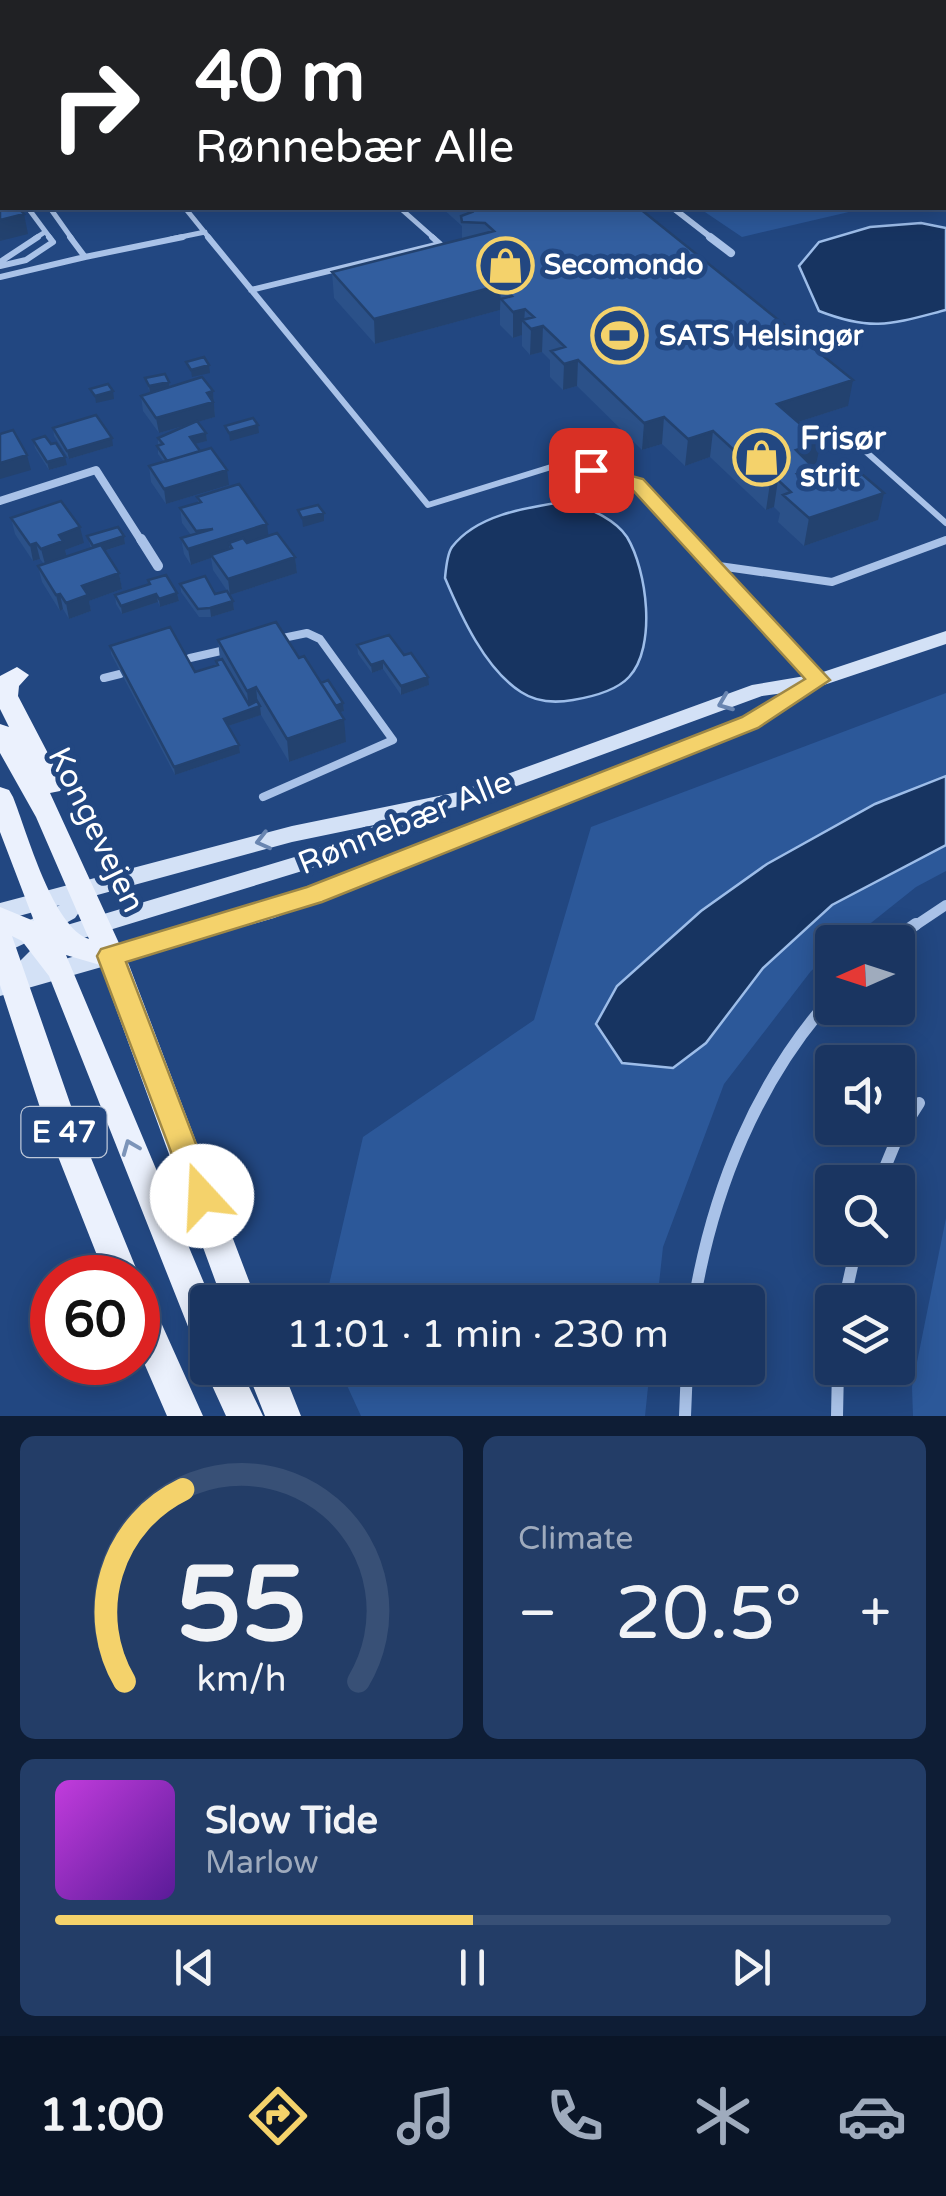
<!DOCTYPE html>
<meta charset="utf-8">
<style>
:root{--surface:#1a3561;--page:#233d67;--text:#f1f3f6;--muted:#9fabbd;--line:#385076;--accent:#f4d26b}
body{margin:0;font-family:"Varela Round",sans-serif;background:var(--page);color:var(--text);height:100vh;display:flex;flex-direction:column;font-size:38px;white-space:nowrap}
*{box-sizing:border-box;margin:0}
p{font-size:32px;color:var(--muted)}
.icon{flex:none;width:55px;height:55px;fill:none;stroke:currentColor;stroke-width:2;stroke-linecap:round;stroke-linejoin:round}
.map{position:relative;height:1416px;overflow:hidden}
.sheet{display:flex;flex-direction:column;gap:20px;padding:20px;background:#0e1d35;flex:1}
.sheet>*{flex:none}
.top-card{position:absolute;left:0px;top:0px;width:948px;height:210px;box-shadow:0 5px 25px #0003,0 0 0 2px var(--line);background:#202124;color:#fff;overflow:hidden}
.needle{width:65px;rotate:267deg}
.fabs{position:absolute;left:815px;top:925px;display:grid;gap:20px}
.fabs a{display:grid;place-items:center;width:100px;height:100px;border-radius:10px;background:var(--surface);box-shadow:0 5px 25px #0003,0 0 0 2px var(--line);font-size:50px}
.speed{position:absolute;left:30px;top:1255px;display:flex;gap:20px;font-size:50px;font-weight:700;text-align:center}
.speed>*{display:grid;place-content:center;width:130px;height:130px;border-radius:50%;background:var(--surface);box-shadow:0 5px 25px #0003,0 0 0 2px var(--line);line-height:1}
.speed .limit{border:15px solid #d22;background:#fff;color:#111}
.pin{position:absolute;display:grid;place-items:center;width:85px;height:85px;color:#fff;margin:-42px;border-radius:20px;box-shadow:0 5px 15px #0006}
.me{position:absolute;width:110px;margin:-55px;rotate:340deg;stroke-linejoin:round;filter:drop-shadow(0 0 8px #0008)}
.turn{display:flex;align-items:center;gap:35px;height:210px;padding:0 30px;font-size:45px}
.turn .icon{width:130px;height:130px;stroke-width:2.5}
.turn b{display:block;font-size:70px;line-height:85px}
.big{font-size:75px;font-weight:600;line-height:1.1}
.sheet .tile{flex:1;display:flex;flex-direction:column;justify-content:center;gap:15px;min-width:0;padding:0 35px;border-radius:15px;background:var(--page)}
.sheet .dial{align-items:center;gap:0}
.dial svg{height:260px;overflow:visible;fill:none;stroke:var(--line);stroke-width:7;stroke-linecap:round;text-anchor:middle}
.dial text{fill:var(--text);stroke:none}
.song{display:flex;align-items:center;gap:30px}
.cover{width:120px;height:120px;border-radius:15px;background:linear-gradient(135deg,hsl(290 70% 55%),hsl(270 70% 35%))}
.played{height:10px;border-radius:5px;background:linear-gradient(90deg,var(--accent) 50%,var(--line) 50%)}
.keys{display:flex;justify-content:space-around;direction:ltr}
.heat{display:flex;justify-content:space-between;align-items:center;font-size:55px;direction:ltr}
.sheet .tiles{flex:1;display:grid;gap:20px;grid-template-columns:1fr 1fr}
.tile:last-child{grid-column:span 2}
.trip{position:absolute;left:190px;top:1285px;width:575px;height:100px;border-radius:10px;background:var(--surface);box-shadow:0 5px 25px #0003,0 0 0 2px var(--line);font-weight:600;line-height:100px;text-align:center}
.tab-bar{display:flex;height:160px;justify-content:space-around;align-items:center;background:#0a1527;color:var(--muted)}
.tab-bar .icon{width:70px;height:70px}
.tab-bar .selected{color:var(--accent)}
.tab-bar b{font-size:45px;color:var(--text)}
.map>svg:first-child{display:block}
.green{fill:#2c5899}
.water{fill:#173461;stroke:#9dbde9;stroke-width:2.5}
.lines{fill:none;stroke-linecap:round;stroke-linejoin:round}
.lane-far2{stroke:#a9c2e8;stroke-width:5}
.lane-far1{stroke:#a9c2e8;stroke-width:6}
.lane{stroke:#a9c2e8;stroke-width:8}
.street-far3{stroke:#a9c2e8;stroke-width:6}
.street-far2{stroke:#a9c2e8;stroke-width:8}
.street-far1{stroke:#a9c2e8;stroke-width:10}
.street{stroke:#a9c2e8;stroke-width:12}
.secondary{fill:#d3e1f6;fill-rule:evenodd}
.primary{fill:#ebf1fd;fill-rule:evenodd}
.wall{fill:#2b5189}
.shaded-wall{fill:#23426f}
.building{fill:#325e9f;stroke:#23426f;stroke-width:2.5}
.oneway{stroke:#6985b0}
.oneway2{stroke:#7c94b9}
.route{fill:#f4d26b;stroke:#9f8846;stroke-width:2.5}
.labels{text-anchor:middle;dominant-baseline:central;stroke-width:10;stroke-linejoin:round;paint-order:stroke}
.far-poi-label{font-size:28px;font-weight:bold;fill:#fff;stroke:#224781;text-anchor:start}
.shield{fill:#224781;stroke:#bdc8d9;stroke-width:2.5}
.shield-label{font-size:30px;font-weight:bold;fill:#fff}
.poi-label{font-size:32px;font-weight:bold;fill:#fff;stroke:#224781;text-anchor:start}
.street-label{font-size:32px;fill:#fff;stroke:#224781}
</style>
<div class="map">
<svg width="946" height="1416" viewBox="0 0 946 1416">
<rect width="100%" height="100%" fill="#224781"/>
<path class="green" d="M 699,208 L 866,208 L 742,237 Z
M 946,693 L 946,776 C 857,811 779,856 701,911 L 706,1043 L 763,968 L 832,905 L 946,845 L 946,871 L 916,887 L 847,942 L 832,942 L 832,954 L 811,971 L 724,1084 L 663,1247 L 657,1302 L 325,1302 L 363,1137 L 534,1020 L 591,827 Z
M 946,1218 L 946,1416 L 913,1416 L 912,1387 Z
M 339,1368 L 650,1368 L 645,1416 L 361,1416 Z"/>
<path class="water" d="M 921,223 L 946,228 L 946,310 C 892,324 873,332 819,311 L 799,266 L 819,242 L 870,227 Z
M 569,501 C 589,509 614,518 627,537 C 647,570 657,647 629,677 C 616,691 591,697 573,700 C 556,703 536,702 521,692 C 485,669 461,616 445,578 C 446,568 447,554 452,547 C 478,513 531,507 569,501 Z
M 946,776 L 946,845 L 832,905 L 763,968 L 706,1043 L 673,1068 L 622,1063 L 596,1024 L 617,986 L 701,911 L 767,864 L 875,804 Z"/>
<g class="lines">
<path class="lane-far2" d="M 159,2 L 171,0
M 28,208 L 51,239
M 50,208 L 72,239
M 185,208 L 210,239
M 400,208 L 435,239
M 34,239 L 45,232
M 171,239 L 205,232"/>
<path class="lane-far1" d="M 208,237 L 428,505 L 564,463 L 637,483 L 691,542
M 85,257 L 183,237
M 0,262 L 38,237
M 0,266 L 26,260 L 53,242 L 49,237
M 0,277 L 85,257 L 70,237
M 251,290 L 440,244 L 432,237
M 864,450 L 946,523
M 941,542 L 946,540"/>
<path class="lane" d="M 689,539 L 819,680
M 712,565 L 832,582 L 946,540
M 190,658 L 225,650
M 104,678 L 120,674
M 263,797 L 393,740 L 320,639 L 307,633 L 278,639"/>
<path class="street-far3" d="M 350,0 L 355,2
M 673,208 L 713,239"/>
<path class="street-far2" d="M 710,237 L 731,253
M 0,501 L 96,470 L 142,542"/>
<path class="street-far1" d="M 141,539 L 158,566
M 913,927 L 946,905"/>
<path class="street" d="M 890,942 L 916,924
M 879,1182 L 898,1136 L 919,1103
M 694,1302 C 713,1190 756,1082 832,997
M 844,1302 L 856,1248
M 685,1416 L 687,1368
M 837,1416 L 838,1368"/>
<path class="secondary" d="M 946,631 L 946,644 L 818,687 L 757,728 L 274,918 L 0,996 L 0,976 L 6,975 L 49,932 L 0,955 L 0,935 L 60,905 L 0,921 L 0,903 L 292,826 L 458,792 L 752,685 L 817,674 ZM 784,693 L 743,718 L 262,904 L 47,964 L 67,943 L 312,868 L 424,824 L 425,814 L 468,804 L 762,696 ZM 379,824 L 298,856 L 57,928 L 75,918 L 90,897 L 292,842 Z"/>
<path class="primary" d="M 17,667 L 29,675 L 19,686 L 18,696 L 64,784 L 60,791 L 50,793 L 129,965 L 257,1302 L 223,1302 L 100,965 L 66,955 L 212,1302 L 208,1302 L 208,1351 L 196,1346 L 191,1334 L 49,976 L 22,941 L 12,936 L 78,1126 L 140,1278 L 138,1284 L 138,1278 L 106,1278 L 46,1126 L 0,985 L 0,907 L 34,921 L 0,832 L 0,787 L 9,790 L 13,797 C 27,832 53,928 89,939 L 36,817 L 0,753 L 0,724 L 9,727 L 0,709 L 0,676 Z
M 138,1293 L 150,1298 L 203,1416 L 167,1416 L 138,1349 Z
M 208,1360 L 208,1368 L 240,1368 L 263,1416 L 226,1416 L 204,1368 Z
M 246,1368 L 282,1368 L 301,1416 L 265,1416 Z"/>
</g>
<path class="wall" d="M 468,0 L 574,0 L 578,2 L 468,2 Z
M 805,0 L 881,0 L 880,2 L 805,2 Z
M 442,208 L 639,208 L 848,406 L 798,422 L 816,468 L 814,469 L 811,486 L 878,520 L 804,546 L 778,522 L 780,513 L 774,507 L 766,510 L 710,457 L 685,466 L 662,444 L 642,450 L 577,386 L 563,390 L 550,377 L 550,360 L 542,352 L 530,355 L 522,346 L 522,335 L 513,338 L 500,325 L 500,310 L 375,344 L 334,298 L 332,272 L 462,240 L 462,226 Z
M 145,378 L 169,382 L 170,387 L 213,391 L 215,417 L 197,422 L 206,433 L 207,441 L 195,444 L 229,485 L 166,504 L 151,482 L 149,466 L 164,462 L 158,454 L 158,438 L 190,424 L 159,433 L 143,411 L 141,396 L 150,393 Z
M 53,428 L 113,446 L 69,459 L 54,436 Z
M 33,440 L 51,444 L 67,465 L 49,470 L 35,448 Z
M 197,497 L 268,536 L 295,557 L 297,573 L 230,595 L 213,570 L 211,558 L 191,565 L 184,554 L 181,538 L 191,535 L 182,523 L 180,508 L 198,502 Z
M 11,518 L 84,543 L 65,550 L 67,557 L 91,548 L 87,536 L 124,536 L 125,544 L 104,551 L 119,573 L 122,589 L 89,601 L 91,611 L 69,619 L 63,609 L 60,611 L 42,582 L 38,566 L 44,564 L 40,559 L 33,561 L 15,534 Z
M 148,580 L 177,593 L 179,601 L 160,607 L 158,602 L 122,614 L 116,604 L 115,595 L 148,585 Z
M 180,584 L 215,594 L 233,601 L 234,610 L 211,617 L 199,617 L 181,592 Z
M 218,640 L 299,658 L 321,683 L 343,703 L 344,711 L 340,713 L 346,742 L 289,762 L 261,715 L 228,726 L 239,745 L 240,753 L 175,775 L 111,654 L 110,646 L 195,672 L 217,665 L 216,661 L 220,659 Z
M 357,645 L 429,685 L 401,695 L 383,669 L 372,673 L 358,654 Z"/>
<path class="shaded-wall" d="M 0,0 L 25,0 L 25,2 L 2,2 L 2,9 L 0,9 Z
M 24,214 L 28,234 L 0,241 L 0,220 Z
M 501,285 L 500,310 L 375,344 L 374,319 Z
M 525,309 L 524,323 L 522,320 L 522,335 L 513,338 L 513,312 Z
M 543,326 L 542,352 L 530,355 L 531,329 Z
M 578,360 L 577,386 L 563,390 L 564,364 Z
M 209,365 L 210,373 L 192,377 L 191,370 Z
M 853,380 L 848,406 L 773,430 L 777,404 Z
M 169,382 L 170,390 L 150,394 L 149,386 Z
M 113,391 L 114,399 L 96,403 L 95,396 Z
M 213,391 L 215,417 L 159,433 L 156,418 Z
M 664,417 L 662,444 L 642,450 L 644,423 Z
M 258,425 L 259,433 L 230,441 L 229,433 Z
M 713,431 L 710,457 L 685,466 L 688,439 Z
M 206,433 L 207,441 L 191,445 L 190,437 Z
M 112,438 L 113,446 L 69,459 L 67,451 Z
M 821,442 L 809,495 L 793,501 L 796,450 Z
M 27,455 L 31,470 L 0,479 L 0,463 Z
M 65,457 L 67,465 L 49,470 L 47,462 Z
M 227,470 L 229,485 L 166,504 L 164,489 Z
M 778,480 L 774,507 L 766,510 L 770,483 Z
M 884,493 L 878,520 L 804,546 L 809,518 Z
M 324,513 L 324,521 L 303,527 L 302,518 Z
M 267,524 L 269,540 L 232,548 L 229,543 L 230,552 L 211,555 L 211,558 L 191,565 L 188,549 L 198,546 L 196,531 Z
M 80,527 L 84,543 L 65,550 L 67,557 L 45,564 L 41,549 L 59,535 Z
M 124,536 L 125,544 L 94,554 L 93,546 Z
M 36,543 L 40,559 L 33,561 L 30,545 Z
M 295,557 L 297,573 L 230,595 L 228,579 Z
M 119,573 L 122,589 L 89,601 L 91,611 L 69,619 L 66,603 L 82,586 Z
M 177,593 L 179,601 L 160,607 L 159,599 Z
M 60,594 L 63,609 L 60,611 L 56,595 Z
M 156,594 L 158,602 L 122,614 L 121,606 Z
M 233,601 L 234,610 L 211,617 L 210,608 Z
M 383,661 L 383,669 L 372,673 L 371,665 Z
M 428,677 L 429,685 L 401,695 L 401,686 Z
M 256,687 L 258,707 L 260,706 L 261,715 L 225,727 L 224,719 L 249,710 L 247,691 Z
M 343,703 L 344,711 L 330,716 L 329,708 Z
M 344,719 L 346,742 L 289,762 L 287,739 Z
M 239,745 L 240,753 L 175,775 L 174,767 Z"/>
<path class="building" d="M 232,0 L 251,0 L 254,2 L 235,2 Z
M 277,0 L 310,0 L 313,2 L 266,2 Z
M 492,0 L 574,0 L 578,2 L 495,2 Z
M 823,0 L 861,0 L 860,2 L 821,2 Z
M 2,31 L 2,58 L 0,55 L 0,32 Z
M 0,180 L 2,183 L 2,208 L 19,208 L 24,214 L 0,220 Z
M 468,208 L 639,208 L 853,380 L 777,404 L 821,442 L 796,450 L 814,468 L 797,474 L 810,486 L 857,470 L 884,493 L 809,518 L 783,495 L 791,492 L 778,480 L 770,483 L 713,431 L 688,439 L 664,417 L 644,423 L 578,360 L 564,364 L 551,351 L 565,347 L 543,326 L 531,329 L 522,320 L 534,317 L 525,309 L 513,312 L 501,299 L 512,296 L 501,285 L 374,319 L 332,272 L 494,231 L 485,223 L 462,222 L 461,216 L 472,212 Z
M 204,357 L 209,365 L 191,370 L 186,362 Z
M 165,374 L 169,382 L 149,386 L 145,378 Z
M 202,377 L 213,391 L 207,393 L 213,402 L 156,418 L 141,396 Z
M 108,384 L 113,391 L 95,396 L 90,389 Z
M 96,415 L 112,438 L 67,451 L 53,428 Z
M 253,418 L 258,425 L 229,433 L 225,426 Z
M 197,421 L 206,433 L 190,437 L 200,451 L 167,461 L 157,446 L 163,444 L 158,438 Z
M 13,430 L 27,455 L 0,463 L 0,434 Z
M 45,436 L 51,444 L 56,443 L 65,457 L 47,462 L 33,440 Z
M 211,448 L 227,470 L 164,489 L 149,466 Z
M 239,484 L 267,524 L 188,549 L 181,538 L 213,529 L 196,531 L 180,508 L 201,502 L 197,497 Z
M 61,501 L 80,527 L 59,535 L 63,541 L 41,549 L 36,543 L 30,545 L 11,518 Z
M 318,505 L 324,513 L 302,518 L 298,510 Z
M 118,527 L 124,536 L 93,546 L 87,536 Z
M 277,533 L 295,557 L 228,579 L 211,555 L 232,548 L 229,543 L 243,538 L 247,543 Z
M 101,545 L 119,573 L 82,586 L 88,595 L 66,603 L 60,594 L 56,595 L 38,566 Z
M 166,575 L 177,593 L 159,599 L 156,594 L 121,606 L 115,595 L 150,584 L 148,580 Z
M 205,576 L 215,594 L 227,591 L 233,601 L 210,608 L 198,609 L 180,584 Z
M 276,622 L 299,658 L 304,656 L 344,719 L 287,739 L 256,687 L 247,691 L 218,640 Z
M 170,627 L 195,672 L 218,665 L 216,661 L 222,659 L 249,705 L 257,701 L 260,706 L 224,719 L 239,745 L 174,767 L 110,646 Z
M 389,635 L 404,655 L 411,653 L 428,677 L 401,686 L 383,661 L 371,665 L 357,645 Z
M 328,680 L 343,703 L 336,706 L 321,683 Z"/>
<defs><path id="oneway-chevron" d="M-2-3.5L2.5 0L-2 3.5" fill="none" stroke-width="1.6" stroke-linecap="round" stroke-linejoin="round" transform="scale(2.5)"/></defs>
<g class="oneway">
<use href="#oneway-chevron" transform="translate(725 703) rotate(158)"/>
<use href="#oneway-chevron" transform="translate(263 841) rotate(166)"/>
</g>
<use class="oneway2" href="#oneway-chevron" transform="translate(130 1147) rotate(-112)"/>
<path class="route" d="M 591,465 L 643,479 L 830,680 L 758,728 L 322,902 L 126,962 L 216,1196 L 212,1205 L 202,1209 L 191,1205 L 97,956 L 101,949 L 307,887 L 742,717 L 805,679 L 630,487 L 584,475 L 582,470 Z"/>
<defs>
<symbol id="shop-ring" viewBox="-11 -11 22 22"><circle r="9.5" fill="#224781" stroke="#f4d26b" stroke-width="1.5"/><path d="M-5-2.5h2.3a2.7 3.5 0 0 1 5.4 0H5L5.5 6h-11ZM-1.5-2.5h3a1.5 2.3 0 0 0-3 0Z" fill="#f4d26b"/></symbol>
<symbol id="stadium-ring" viewBox="-11 -11 22 22"><circle r="9.5" fill="#224781" stroke="#f4d26b" stroke-width="1.5"/><path d="M0-5a6.5 5 0 1 0 0 10a6.5 5 0 1 0 0-10ZM-3.5-1.8h7v3.6h-7Z" fill="#f4d26b"/></symbol>
</defs>
<g fill-rule="evenodd">
<use href="#shop-ring" x="474" y="234" width="63" height="63"/>
<use href="#stadium-ring" x="588" y="304" width="63" height="63"/>
<use href="#shop-ring" x="730" y="426" width="63" height="63"/>
</g>
<g class="labels">
<g class="far-poi-label">
<text x="544" y="265">Secomondo</text>
<text x="659" y="336">SATS Helsingør</text>
</g>
<rect class="shield" x="21.5" y="1107" width="85" height="50" rx="8"/>
<g class="shield-label">
<text x="64" y="1132">E 47</text>
</g>
<g class="poi-label">
<text x="800" y="439">Frisør<tspan x="800" dy="37">strit</tspan></text>
</g>
<g class="street-label">
<text transform="translate(405 823) rotate(-22)">Rønnebær Alle</text>
<text transform="translate(96 830) rotate(64)">Kongevejen</text>
</g>
</g>
</svg>
<div class="fabs">
<a><svg class="needle" viewBox="-14 -14 28 28"><path d="M0-13l5 13h-10z" fill="#e53935"/><path d="M0 13l5-13h-10z" fill="#9fabbd"/></svg></a>
<a><svg class="icon" aria-label="sound" viewBox="0 0 24 24"><path d="M4 9h4l5-4v14l-5-4H4zM17 9q2 3 0 6"/></svg></a>
<a><svg class="icon" aria-label="search" viewBox="0 0 24 24"><circle cx="10" cy="10" r="6"/><path d="M15 15l6 6"/></svg></a>
<a><svg class="icon" aria-label="layers" viewBox="0 0 24 24"><path d="M12 4l9 5-9 5-9-5zM3 14l9 5 9-5"/></svg></a>
</div>
<div class="speed"><div class="limit">60</div></div>
<div class="pin" style="left:591px;top:470px;background:#d93025"><svg class="icon" aria-label="arrive" viewBox="0 0 24 24"><path d="M6 21V4h12l-3 4 3 4H6"/></svg></div>
<svg class="me" style="left:202px;top:1196px" viewBox="-20 -20 40 40"><circle r="19" fill="#fff"/><path d="M0-13L10 11 0 6-10 11z" fill="#f4d26b"/></svg>
<div class="trip">11:01 · 1 min · 230 m</div>
<div class="top-card">
<div class="turn"><svg class="icon" aria-label="right" viewBox="0 0 24 24"><path d="M7 20v-9h11M14 6l5 5-5 5"/></svg><div><b>40 m</b>Rønnebær Alle</div></div>
</div>
</div>
<section class="sheet">
<div class="tiles">
<div class="tile dial"><svg viewBox="0 0 100 80">
<path d="M14 69A42 42 0 1 1 86 69"/>
<path d="M14 69A42 42 0 0 1 32 10" stroke="#f4d26b"/>
<text x="50" y="56" font-size="32" font-weight="700">55</text>
<text x="50" y="72" font-size="11">km/h</text>
</svg></div>
<div class="tile"><p>Climate</p>
<div class="heat"><a>−</a><b class="big">20.5°</b><a>+</a></div>
</div>
<div class="tile">
<div class="song"><i class="cover"></i><div><b>Slow Tide</b><p>Marlow</p></div></div>
<div class="played"></div>
<div class="keys"><svg class="icon" aria-label="previous" viewBox="0 0 24 24"><path d="M18 5L8 12l10 7zM5 5v14"/></svg><svg class="icon" aria-label="pause" viewBox="0 0 24 24"><path d="M8 5v14M16 5v14"/></svg><svg class="icon" aria-label="next" viewBox="0 0 24 24"><path d="M6 5l10 7-10 7zM19 5v14"/></svg></div>
</div>
</div>
</section>
<nav class="tab-bar">
<b>11:00</b>
<svg class="icon selected" aria-label="directions" viewBox="0 0 24 24"><path d="M12 3l9 9-9 9-9-9zM9 14v-3h6M13 9l2 2-2 2"/></svg>
<svg class="icon" aria-label="music" viewBox="0 0 24 24"><path d="M9 18V5l10-2v13"/><circle cx="6" cy="18" r="3"/><circle cx="16" cy="16" r="3"/></svg>
<svg class="icon" aria-label="phone" viewBox="0 0 24 24"><path d="M5 4h4l2 5-3 2q2 4 5 5l2-3 5 2v4C11 20 4 13 5 4z"/></svg>
<svg class="icon" aria-label="climate" viewBox="0 0 24 24"><path d="M12 3v18M4 7l16 10M4 17L20 7"/></svg>
<svg class="icon" aria-label="car" viewBox="0 0 24 24"><path d="M5 17H2v-5l4-1 3-4h7l3 4 3 1v5h-3M9 17h6M6 11h13"/><circle cx="7" cy="17" r="2"/><circle cx="17" cy="17" r="2"/></svg>
</nav>
